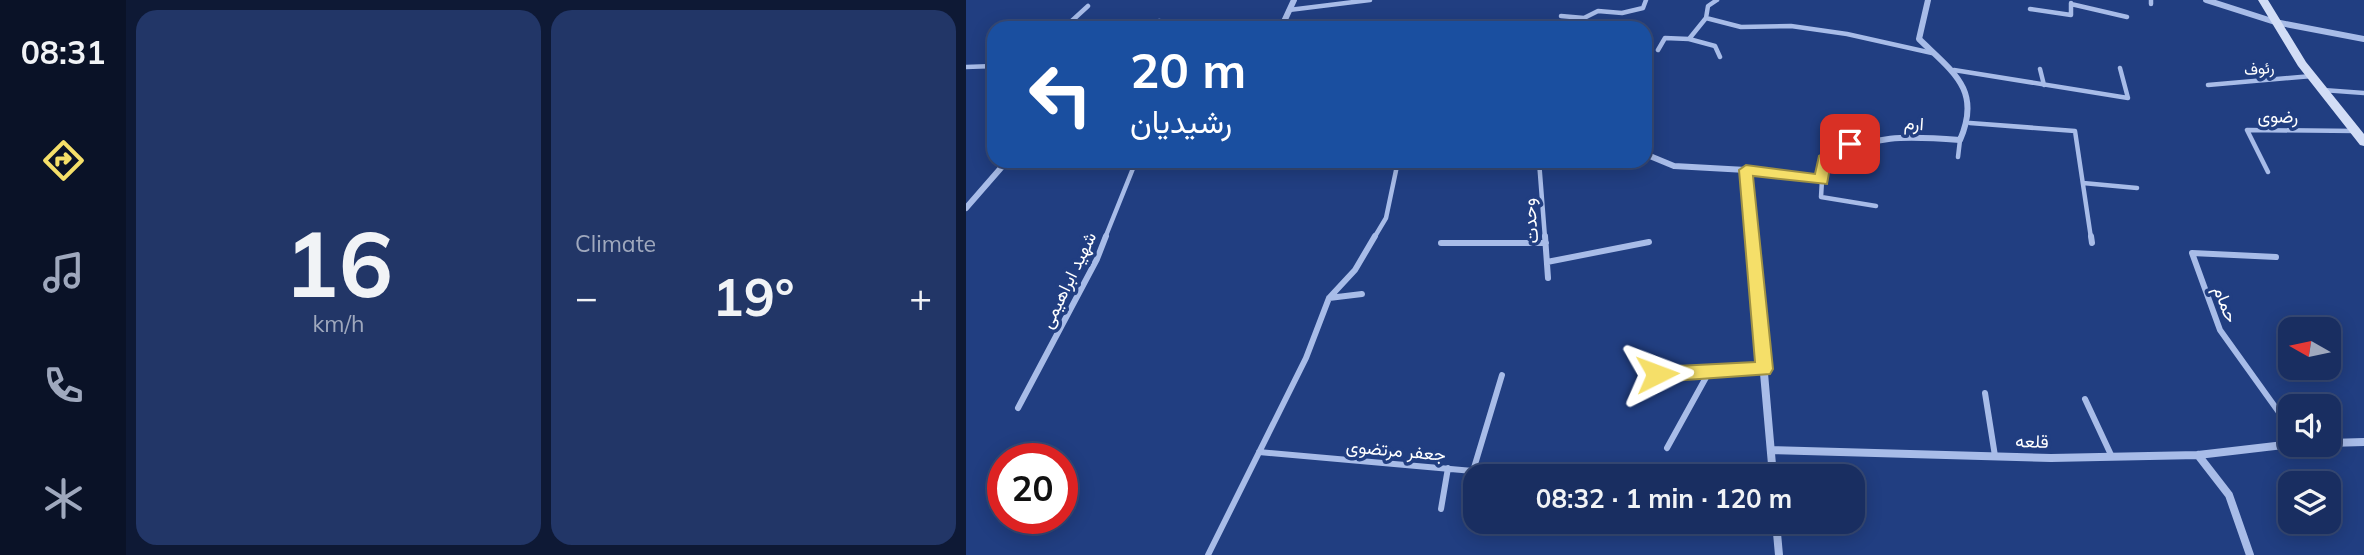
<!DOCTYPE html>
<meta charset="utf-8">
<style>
:root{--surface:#192e61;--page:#223667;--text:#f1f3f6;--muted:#9fa8bd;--line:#374a76;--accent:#f5df69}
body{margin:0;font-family:Mulish,Vazirmatn,sans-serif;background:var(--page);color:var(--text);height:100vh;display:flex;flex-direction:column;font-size:26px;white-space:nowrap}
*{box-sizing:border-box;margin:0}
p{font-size:23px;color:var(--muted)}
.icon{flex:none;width:38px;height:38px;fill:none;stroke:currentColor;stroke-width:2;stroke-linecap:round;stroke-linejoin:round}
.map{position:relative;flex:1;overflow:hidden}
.side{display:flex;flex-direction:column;gap:10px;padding:10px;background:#0e1935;width:840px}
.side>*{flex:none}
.banner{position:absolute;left:21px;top:21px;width:665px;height:147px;border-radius:21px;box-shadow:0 4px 18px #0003,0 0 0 2px var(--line);background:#1a4fa0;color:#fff;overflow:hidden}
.needle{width:46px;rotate:279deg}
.buttons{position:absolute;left:1312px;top:317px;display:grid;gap:14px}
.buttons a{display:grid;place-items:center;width:63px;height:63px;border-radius:14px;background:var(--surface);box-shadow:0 4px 18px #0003,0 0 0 2px var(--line);font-size:35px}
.speed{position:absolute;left:21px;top:443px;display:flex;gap:14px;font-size:35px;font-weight:700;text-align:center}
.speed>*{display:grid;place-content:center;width:91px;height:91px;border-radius:50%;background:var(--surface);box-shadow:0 4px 18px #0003,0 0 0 2px var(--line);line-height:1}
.speed .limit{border:10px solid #d22;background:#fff;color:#111}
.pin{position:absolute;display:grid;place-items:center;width:60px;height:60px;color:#fff;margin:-30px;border-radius:14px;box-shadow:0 4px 10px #0006}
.me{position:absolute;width:77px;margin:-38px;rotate:87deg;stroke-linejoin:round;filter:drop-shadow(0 0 5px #0008)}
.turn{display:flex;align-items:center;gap:24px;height:147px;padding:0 28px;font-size:32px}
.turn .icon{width:91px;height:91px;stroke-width:2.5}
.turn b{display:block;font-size:49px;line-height:60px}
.big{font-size:52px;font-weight:700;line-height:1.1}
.side .widget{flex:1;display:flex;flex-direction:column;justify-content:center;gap:10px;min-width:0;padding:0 24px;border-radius:21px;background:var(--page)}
.side .dial{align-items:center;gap:0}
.dial b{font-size:91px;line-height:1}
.heat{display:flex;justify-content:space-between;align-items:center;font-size:38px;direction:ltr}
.side .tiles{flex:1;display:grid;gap:10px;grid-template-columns:repeat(2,1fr)}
.trip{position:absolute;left:497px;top:464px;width:402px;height:70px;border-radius:21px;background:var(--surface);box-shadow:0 4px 18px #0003,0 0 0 2px var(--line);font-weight:700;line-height:70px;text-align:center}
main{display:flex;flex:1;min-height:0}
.menu{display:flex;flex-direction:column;width:126px;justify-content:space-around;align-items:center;background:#0a1227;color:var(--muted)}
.menu .icon{width:49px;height:49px}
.menu .current{color:var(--accent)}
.menu b{font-size:32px;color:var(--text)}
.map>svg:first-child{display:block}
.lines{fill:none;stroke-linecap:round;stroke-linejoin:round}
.service-far1{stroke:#a8bce8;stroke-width:4.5}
.service{stroke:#a8bce8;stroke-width:6}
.minor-far1{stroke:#a8bce8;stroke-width:6}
.minor{stroke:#a8bce8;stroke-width:8}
.secondary{fill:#d2ddf6;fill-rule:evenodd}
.route{fill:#f5df69;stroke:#9f9144;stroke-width:2}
.labels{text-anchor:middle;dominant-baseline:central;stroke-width:7;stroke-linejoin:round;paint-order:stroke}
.far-street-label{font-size:16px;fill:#fff;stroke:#213e81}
.street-label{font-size:18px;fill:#fff;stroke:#213e81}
</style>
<main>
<nav class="menu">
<b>08:31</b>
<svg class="icon current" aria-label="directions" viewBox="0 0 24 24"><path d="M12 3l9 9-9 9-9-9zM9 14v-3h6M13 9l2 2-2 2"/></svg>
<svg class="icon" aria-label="music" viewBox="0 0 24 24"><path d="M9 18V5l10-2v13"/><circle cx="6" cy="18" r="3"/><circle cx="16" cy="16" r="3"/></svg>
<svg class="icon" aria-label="phone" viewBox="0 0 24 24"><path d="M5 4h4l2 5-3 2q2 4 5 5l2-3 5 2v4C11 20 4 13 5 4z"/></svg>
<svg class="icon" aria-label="climate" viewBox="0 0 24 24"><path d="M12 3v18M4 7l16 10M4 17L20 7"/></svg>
</nav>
<section class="side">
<div class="tiles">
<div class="widget dial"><b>16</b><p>km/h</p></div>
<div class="widget"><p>Climate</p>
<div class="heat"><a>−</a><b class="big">19°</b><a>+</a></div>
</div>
</div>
</section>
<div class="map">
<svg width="1398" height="555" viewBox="0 0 1398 555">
<rect width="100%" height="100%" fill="#213e81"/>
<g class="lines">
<path class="service-far1" d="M 1185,0 L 1185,4
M 1105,4 L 1161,17
M 1064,9 L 1105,15 L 1105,3
M 323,10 L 404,0
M 595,16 L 618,18 L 632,11 L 656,13 L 677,8 L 680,0
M 740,18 L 775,27 L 825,26 L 881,34 L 966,53
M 193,21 L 206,23 L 201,28
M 98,28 L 122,6
M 723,39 L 740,18 L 742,6 L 751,0
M 692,50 L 699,38 L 723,39 L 749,46 L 754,57
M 0,67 L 28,66
M 1074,69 L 1078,85
M 988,70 L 1162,98 L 1154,68
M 1242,85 L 1346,76
M 1357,90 L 1398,93
M 1004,123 L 1109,131 L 1125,238
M 682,154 L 684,110
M 992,157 L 994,140
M 573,161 L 579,238
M 1302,172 L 1281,130 L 1390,131
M 856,180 L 855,197 L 910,206
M 1117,183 L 1171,188
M 139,238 L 170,161
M 408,238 L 420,218 L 432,161"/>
<path class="service" d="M 579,236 L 582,278
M 1125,236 L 1126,243
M 475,243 L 580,243
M 1310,257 L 1226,253 L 1254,330 L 1325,429
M 581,262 L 683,242
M 363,298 L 396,294
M 691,375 L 798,369
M 1019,393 L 1029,456
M 1119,399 L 1146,457
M 52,408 L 131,259 L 140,236
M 701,448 L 743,372
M 293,452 L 507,471 L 536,375
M 475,509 L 482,468
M 242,555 L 340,358 L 363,298 L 389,270 L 409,236"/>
<path class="minor-far1" d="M 1240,0 L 1309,22 L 1398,39
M 315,28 L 328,0
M 679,154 L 708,166 L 780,170 L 856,180 L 858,160 C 906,134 941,136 994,140 C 1016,90 987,72 953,39 L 962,0
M 780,170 L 786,238
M 0,208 L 41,161"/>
<path class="minor" d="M 786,236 L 807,476
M 1363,443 L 1398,442
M 805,450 L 1085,458 L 1232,455 L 1326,444
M 1232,455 L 1263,495 L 1284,555
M 810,522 L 813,555"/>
<path class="secondary" d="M 1292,0 L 1302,0 L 1340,62 L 1398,134 L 1398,146 L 1394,145 L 1332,66 Z"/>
</g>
<path class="route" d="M 884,139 L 891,144 L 865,162 L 861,184 L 787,176 L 807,369 L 804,374 L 691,382 L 685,380 L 682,374 L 685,369 L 691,367 L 789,362 L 773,170 L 780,165 L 849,174 L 853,156 Z"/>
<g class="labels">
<g class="far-street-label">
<text transform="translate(1293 68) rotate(-5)">رئوف</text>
</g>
<g class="street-label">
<text transform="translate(1312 116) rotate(1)">رضوی</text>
<text transform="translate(948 123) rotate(4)">ارم</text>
<text transform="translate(564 221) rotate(-95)">وحدت</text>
<text transform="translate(102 280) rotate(-64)">شهید ابراهیمی</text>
<text transform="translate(1260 304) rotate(68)">حمام</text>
<text transform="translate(1066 441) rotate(2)">قلعه</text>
<text transform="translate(430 450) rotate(5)">جعفر مرتضوی</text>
</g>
</g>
</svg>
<div class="buttons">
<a><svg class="needle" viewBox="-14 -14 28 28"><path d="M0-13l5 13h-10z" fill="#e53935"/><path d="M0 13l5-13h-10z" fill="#9fa8bd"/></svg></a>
<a><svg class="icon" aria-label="sound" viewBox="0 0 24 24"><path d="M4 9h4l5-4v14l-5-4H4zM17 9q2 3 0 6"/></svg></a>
<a><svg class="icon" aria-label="layers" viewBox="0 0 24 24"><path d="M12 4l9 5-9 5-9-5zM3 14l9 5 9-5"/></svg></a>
</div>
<div class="speed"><div class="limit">20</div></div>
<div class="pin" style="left:884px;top:144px;background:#d93025"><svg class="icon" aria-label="arrive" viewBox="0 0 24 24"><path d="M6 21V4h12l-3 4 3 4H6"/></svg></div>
<svg class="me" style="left:691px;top:374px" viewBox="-20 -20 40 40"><path d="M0-17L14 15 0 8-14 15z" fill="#f5df69" stroke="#fff" stroke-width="4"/></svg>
<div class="trip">08:32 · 1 min · 120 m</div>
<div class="banner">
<div class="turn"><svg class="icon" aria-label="left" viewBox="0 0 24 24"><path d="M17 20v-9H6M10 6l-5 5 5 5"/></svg><div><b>20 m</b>رشیدیان</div></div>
</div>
</div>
</main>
